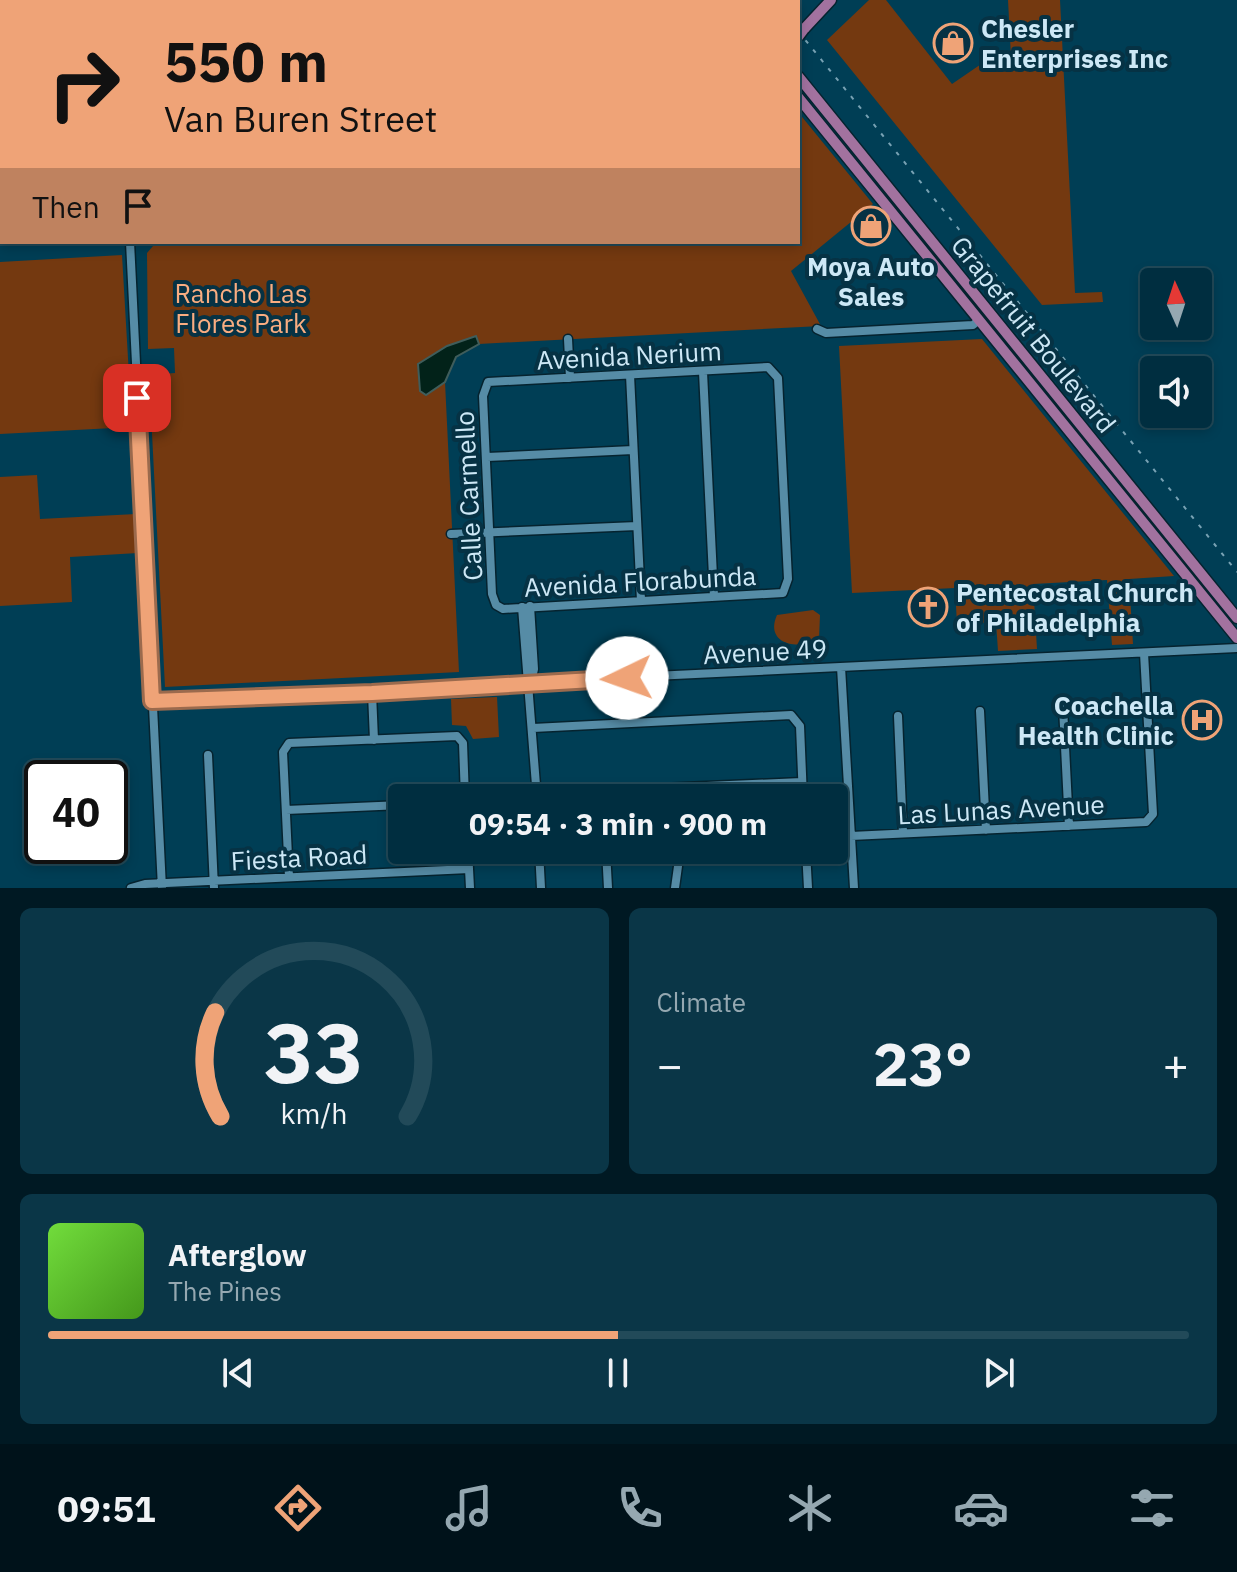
<!DOCTYPE html>
<meta charset="utf-8">
<style>
:root{--surface:#002e40;--page:#0a3647;--text:#f1f3f6;--muted:#95a8b1;--line:#224a59;--accent:#efa377}
body{margin:0;font-family:"IBM Plex Sans",sans-serif;background:var(--page);color:var(--text);height:100vh;display:flex;flex-direction:column;font-size:30px;white-space:nowrap}
*{box-sizing:border-box;margin:0}
p{font-size:26px;color:var(--muted)}
.icon{flex:none;width:44px;height:44px;fill:none;stroke:currentColor;stroke-width:2;stroke-linecap:round;stroke-linejoin:round}
.map{position:relative;height:888px;overflow:hidden}
.sheet{display:flex;flex-direction:column;gap:20px;padding:20px;background:#001923;flex:1}
.sheet>*{flex:none}
.guide{position:absolute;left:0px;top:0px;width:800px;height:244px;box-shadow:0 4px 12px #0003,0 0 0 2px var(--line);background:#efa377;color:#111;overflow:hidden}
.needle{width:52px;rotate:357deg}
.controls{position:absolute;left:1140px;top:268px;display:grid;gap:16px}
.controls a{display:grid;place-items:center;width:72px;height:72px;border-radius:8px;background:var(--surface);box-shadow:0 4px 12px #0003,0 0 0 2px var(--line);font-size:40px}
.speed{position:absolute;left:24px;top:760px;display:flex;gap:16px;font-size:40px;font-weight:700;text-align:center}
.speed>*{display:grid;place-content:center;width:104px;height:104px;border-radius:50%;background:var(--surface);box-shadow:0 4px 12px #0003,0 0 0 2px var(--line);line-height:1}
.speed .limit{border:4px solid #111;border-radius:12px;background:#fff;color:#111}
.pin{position:absolute;display:grid;place-items:center;width:68px;height:68px;color:#fff;margin:-34px;border-radius:16px;box-shadow:0 4px 12px #0006}
.me{position:absolute;width:88px;margin:-44px;rotate:267deg;stroke-linejoin:round;filter:drop-shadow(0 0 6px #0008)}
.turn{display:flex;align-items:center;gap:28px;height:168px;padding:0 32px;font-size:36px}
.turn .icon{width:104px;height:104px;stroke-width:2.5}
.turn b{display:block;font-size:56px;line-height:68px}
.then{display:flex;align-items:center;height:76px;padding:0 32px;background:#0003;gap:16px;font-size:30px}
.big{font-size:60px;font-weight:700;line-height:1.1}
.sheet .tile{flex:1;display:flex;flex-direction:column;justify-content:center;gap:12px;min-width:0;padding:0 28px;border-radius:12px;background:var(--page)}
.sheet .dial{align-items:center;gap:0}
.dial svg{height:208px;overflow:visible;fill:none;stroke:var(--line);stroke-width:7;stroke-linecap:round;text-anchor:middle}
.dial text{fill:var(--text);stroke:none}
.song{display:flex;align-items:center;gap:24px}
.cover{width:96px;height:96px;border-radius:12px;background:linear-gradient(135deg,hsl(100 70% 55%),hsl(100 70% 35%))}
.played{height:8px;border-radius:4px;background:linear-gradient(90deg,var(--accent) 50%,var(--line) 50%)}
.keys{display:flex;justify-content:space-around;direction:ltr}
.heat{display:flex;justify-content:space-between;align-items:center;font-size:44px;direction:ltr}
.sheet .tiles{flex:1;display:grid;gap:20px;grid-template-columns:1fr 1fr}
.tile:last-child{grid-column:span 2}
.trip{position:absolute;left:388px;top:784px;width:460px;height:80px;border-radius:8px;background:var(--surface);box-shadow:0 4px 12px #0003,0 0 0 2px var(--line);font-weight:700;line-height:80px;text-align:center}
.tabs{display:flex;height:128px;justify-content:space-around;align-items:center;background:#00121a;color:var(--muted)}
.tabs .icon{width:56px;height:56px}
.tabs .active{color:var(--accent)}
.tabs b{font-size:36px;color:var(--text)}
.map>svg:first-child{display:block}
.green{fill:#743910}
.water{fill:#022219;stroke:#3f5d5b;stroke-width:2}
.lines{fill:none;stroke-linecap:round;stroke-linejoin:round}
.minor-casing{stroke:#05232f;stroke-width:11}
.major-casing{stroke:#05232f;stroke-width:13}
.minor{stroke:#568ca6;stroke-width:8}
.major{stroke:#a2729f;stroke-width:10}
.rail{stroke:#78a2b4;stroke-width:2;stroke-dasharray:4 8;stroke-linecap:butt}
.major-bridge-casing{stroke:#05232f;stroke-width:13;stroke-linecap:butt}
.major-bridge{stroke:#a2729f;stroke-width:10}
.route-casing{stroke:#9b6a4d;stroke-width:20}
.route{stroke:#efa377;stroke-width:14}
.labels{text-anchor:middle;dominant-baseline:central;stroke-width:8;stroke-linejoin:round;paint-order:stroke}
.poi-label{font-size:26px;font-weight:bold;fill:#cde8f6;stroke:#063244;text-anchor:start}
.park-label{font-size:26px;fill:#f9ad81;stroke:#063244}
.street-label{font-size:26px;fill:#cde8f6;stroke:#063244}
</style>
<div class="map">
<svg width="1237" height="888" viewBox="0 0 1237 888">
<rect width="100%" height="100%" fill="#003e55"/>
<path class="green" d="M 869,0 L 886,0 L 952,84 L 990,58 L 1011,57 L 1008,0 L 1060,0 L 1075,293 L 1102,292 L 1103,302 L 1042,305 L 827,40 Z
M 798,112 L 873,204 L 791,271 L 821,326 L 479,344 L 477,337 L 447,346 L 418,364 L 445,382 L 459,672 L 165,687 L 149,375 L 175,373 L 174,348 L 148,349 L 147,253 L 153,246 L 151,242 L 798,242 Z
M 122,255 L 132,427 L 0,434 L 0,262 Z
M 982,339 L 1174,576 L 1129,579 L 1133,644 L 1112,645 L 1107,580 L 1033,584 L 1037,649 L 998,651 L 996,622 L 957,624 L 955,588 L 852,593 L 839,346 Z
M 37,475 L 40,519 L 136,514 L 138,553 L 70,557 L 72,602 L 0,606 L 0,477 Z
M 813,610 L 820,615 L 819,639 C 798,651 764,644 777,615 Z
M 497,697 L 499,737 L 473,739 L 466,726 L 452,725 L 451,699 Z"/>
<path class="water" d="M 476,336 L 479,344 L 456,357 L 445,382 L 426,395 L 420,391 L 418,364 L 447,346 Z"/>
<g class="lines">
<defs>
<path id="minor" d="M 117,0 L 117,2
M 130,242 L 162,888
M 817,329 L 826,333 L 973,325 L 979,320
M 568,339 L 570,378
M 768,367 L 778,378 L 788,579 L 783,593 L 503,609 L 496,605 L 492,594 L 483,396 L 488,382 Z
M 703,372 L 714,597
M 630,375 L 641,601
M 487,457 L 633,450
M 451,534 L 637,526
M 530,606 L 534,669 L 531,682
M 522,607 L 537,798
M 841,667 L 854,888
M 372,693 L 374,740
M 152,701 L 444,690 L 548,681 L 1237,648
M 1063,707 L 1069,826
M 980,711 L 986,830
M 898,716 L 903,833
M 533,728 L 791,715 L 800,726 L 803,798
M 208,755 L 214,888
M 603,798 L 614,790 L 802,782
M 286,810 L 402,805
M 851,836 L 1146,822 L 1153,814 L 1144,653
M 468,850 L 470,888
M 539,850 L 541,888
M 606,850 L 608,888
M 806,850 L 808,888
M 717,854 L 761,850
M 289,877 L 283,752 L 289,743 L 457,736 L 463,743 L 465,798
M 131,888 L 145,884 L 469,869
M 675,888 L 679,859"/>
<path id="major" d="M 90,0 L 107,0
M 544,0 L 545,2
M 553,0 L 554,2
M 719,0 L 720,2
M 736,0 L 738,2
M 0,1 L 24,0
M 804,29 L 831,0
M 798,76 L 1237,618
M 798,97 L 1237,638"/>
</defs>
<use href="#minor" class="minor-casing"/>
<use href="#major" class="major-casing"/>
<use href="#minor" class="minor"/>
<use href="#major" class="major"/>
<path class="rail" d="M 773,0 L 774,2
M 798,31 L 1237,572"/>
<defs>
<path id="major-bridge" d="M 798,37 L 804,29"/>
</defs>
<use href="#major-bridge" class="major-bridge-casing"/>
<use href="#major-bridge" class="major-bridge"/>
</g>
<g class="lines">
<defs>
<path id="route" d="M 137,398 L 152,701 L 372,693 L 627,678"/>
</defs>
<use href="#route" class="route-casing"/>
<use href="#route" class="route"/>
</g>
<defs>
<symbol id="shop-ring" viewBox="-11 -11 22 22"><circle r="9.5" fill="#063244" stroke="#efa377" stroke-width="1.5"/><path d="M-5-2.5h2.3a2.7 3.5 0 0 1 5.4 0H5L5.5 6h-11ZM-1.5-2.5h3a1.5 2.3 0 0 0-3 0Z" fill="#efa377"/></symbol>
<symbol id="church-ring" viewBox="-11 -11 22 22"><circle r="9.5" fill="#063244" stroke="#efa377" stroke-width="1.5"/><path d="M-1.2-6h2.4v3.5h3.3v2.4h-3.3V6h-2.4V-.1h-3.3v-2.4h3.3Z" fill="#efa377"/></symbol>
<symbol id="hospital-ring" viewBox="-11 -11 22 22"><circle r="9.5" fill="#063244" stroke="#efa377" stroke-width="1.5"/><path d="M-5-5h3v3.5h4V-5h3V5h-3V1.5h-4V5h-3Z" fill="#efa377"/></symbol>
</defs>
<g fill-rule="evenodd">
<use href="#shop-ring" x="931" y="21" width="44" height="44"/>
<use href="#shop-ring" x="849" y="204" width="44" height="44"/>
<use href="#church-ring" x="906" y="585" width="44" height="44"/>
<use href="#hospital-ring" x="1180" y="698" width="44" height="44"/>
</g>
<g class="labels">
<g class="poi-label">
<text x="981" y="28">Chesler<tspan x="981" dy="30">Enterprises Inc</tspan></text>
<text x="871" y="266" text-anchor="middle">Moya Auto<tspan x="871" dy="30">Sales</tspan></text>
<text x="956" y="592">Pentecostal Church<tspan x="956" dy="30">of Philadelphia</tspan></text>
<text x="1174" y="705" text-anchor="end">Coachella<tspan x="1174" dy="30">Health Clinic</tspan></text>
</g>
<g class="park-label">
<text x="241" y="293">Rancho Las<tspan x="241" dy="30">Flores Park</tspan></text>
</g>
<g class="street-label">
<text transform="translate(1034 334) rotate(51)">Grapefruit Boulevard</text>
<text transform="translate(629 355) rotate(-3)">Avenida Nerium</text>
<text transform="translate(468 496) rotate(-93)">Calle Carmello</text>
<text transform="translate(640 581) rotate(-3)">Avenida Florabunda</text>
<text transform="translate(765 651) rotate(-3)">Avenue 49</text>
<text transform="translate(1001 809) rotate(-3)">Las Lunas Avenue</text>
<text transform="translate(299 857) rotate(-3)">Fiesta Road</text>
</g>
</g>
</svg>
<div class="controls">
<a><svg class="needle" viewBox="-14 -14 28 28"><path d="M0-13l5 13h-10z" fill="#e53935"/><path d="M0 13l5-13h-10z" fill="#95a8b1"/></svg></a>
<a><svg class="icon" aria-label="sound" viewBox="0 0 24 24"><path d="M4 9h4l5-4v14l-5-4H4zM17 9q2 3 0 6"/></svg></a>
</div>
<div class="speed"><div class="limit">40</div></div>
<div class="pin" style="left:137px;top:398px;background:#d93025"><svg class="icon" aria-label="arrive" viewBox="0 0 24 24"><path d="M6 21V4h12l-3 4 3 4H6"/></svg></div>
<svg class="me" style="left:627px;top:678px" viewBox="-20 -20 40 40"><circle r="19" fill="#fff"/><path d="M0-13L10 11 0 6-10 11z" fill="#efa377"/></svg>
<div class="trip">09:54 · 3 min · 900 m</div>
<div class="guide">
<div class="turn"><svg class="icon" aria-label="right" viewBox="0 0 24 24"><path d="M7 20v-9h11M14 6l5 5-5 5"/></svg><div><b>550 m</b>Van Buren Street</div></div>
<div class="then">Then<svg class="icon" aria-label="arrive" viewBox="0 0 24 24"><path d="M6 21V4h12l-3 4 3 4H6"/></svg></div>
</div>
</div>
<section class="sheet">
<div class="tiles">
<div class="tile dial"><svg viewBox="0 0 100 80">
<path d="M14 69A42 42 0 1 1 86 69"/>
<path d="M14 69A42 42 0 0 1 12 29" stroke="#efa377"/>
<text x="50" y="56" font-size="32" font-weight="700">33</text>
<text x="50" y="72" font-size="11">km/h</text>
</svg></div>
<div class="tile"><p>Climate</p>
<div class="heat"><a>−</a><b class="big">23°</b><a>+</a></div>
</div>
<div class="tile">
<div class="song"><i class="cover"></i><div><b>Afterglow</b><p>The Pines</p></div></div>
<div class="played"></div>
<div class="keys"><svg class="icon" aria-label="previous" viewBox="0 0 24 24"><path d="M18 5L8 12l10 7zM5 5v14"/></svg><svg class="icon" aria-label="pause" viewBox="0 0 24 24"><path d="M8 5v14M16 5v14"/></svg><svg class="icon" aria-label="next" viewBox="0 0 24 24"><path d="M6 5l10 7-10 7zM19 5v14"/></svg></div>
</div>
</div>
</section>
<nav class="tabs">
<b>09:51</b>
<svg class="icon active" aria-label="directions" viewBox="0 0 24 24"><path d="M12 3l9 9-9 9-9-9zM9 14v-3h6M13 9l2 2-2 2"/></svg>
<svg class="icon" aria-label="music" viewBox="0 0 24 24"><path d="M9 18V5l10-2v13"/><circle cx="6" cy="18" r="3"/><circle cx="16" cy="16" r="3"/></svg>
<svg class="icon" aria-label="phone" viewBox="0 0 24 24"><path d="M5 4h4l2 5-3 2q2 4 5 5l2-3 5 2v4C11 20 4 13 5 4z"/></svg>
<svg class="icon" aria-label="climate" viewBox="0 0 24 24"><path d="M12 3v18M4 7l16 10M4 17L20 7"/></svg>
<svg class="icon" aria-label="car" viewBox="0 0 24 24"><path d="M5 17H2v-5l4-1 3-4h7l3 4 3 1v5h-3M9 17h6M6 11h13"/><circle cx="7" cy="17" r="2"/><circle cx="17" cy="17" r="2"/></svg>
<svg class="icon" aria-label="filters" viewBox="0 0 24 24"><path d="M4 7h16M4 17h16"/><circle cx="9" cy="7" r="2"/><circle cx="15" cy="17" r="2"/></svg>
</nav>
